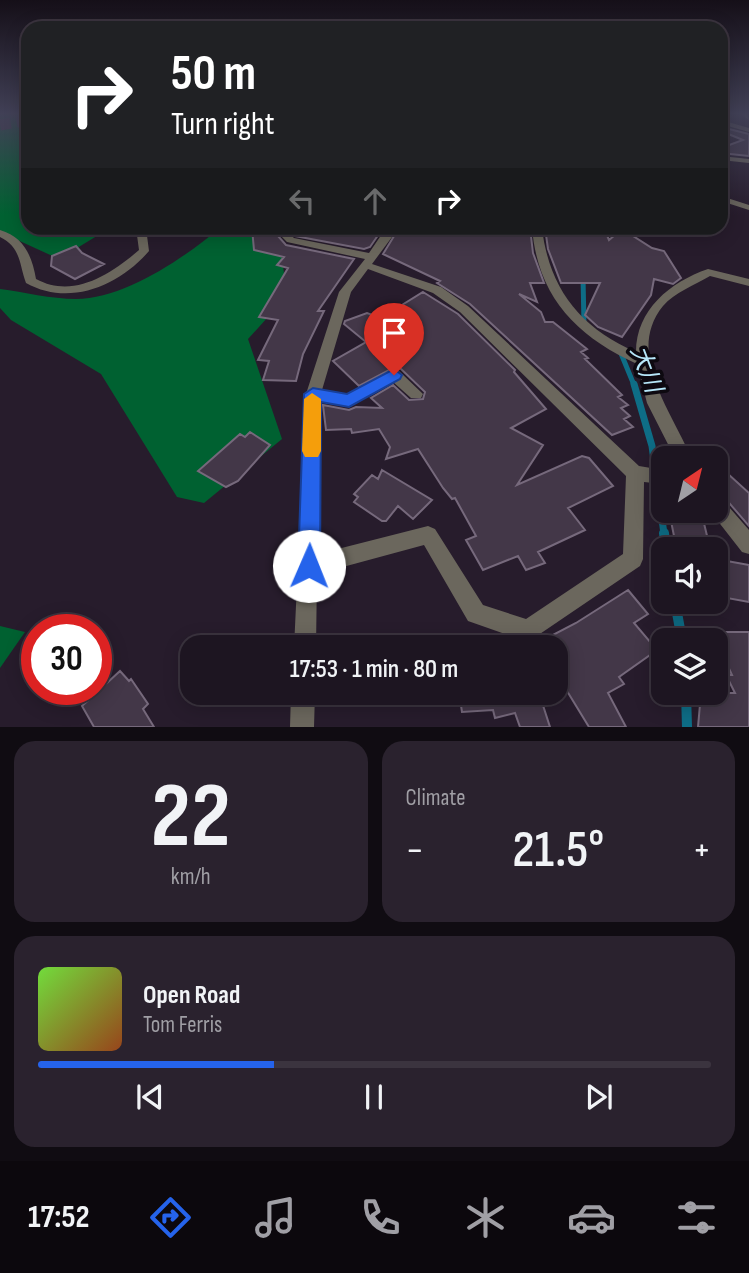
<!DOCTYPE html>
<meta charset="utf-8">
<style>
:root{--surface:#1d1521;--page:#2a222e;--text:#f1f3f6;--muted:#a09fa5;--line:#3b343f;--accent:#2563eb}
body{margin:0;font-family:"Sofia Sans Condensed","Noto Sans JP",sans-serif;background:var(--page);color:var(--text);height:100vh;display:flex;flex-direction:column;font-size:26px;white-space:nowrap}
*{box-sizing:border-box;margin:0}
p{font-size:23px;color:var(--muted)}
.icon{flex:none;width:38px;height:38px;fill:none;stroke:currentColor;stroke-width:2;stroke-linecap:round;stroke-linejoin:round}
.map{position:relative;height:727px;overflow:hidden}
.panel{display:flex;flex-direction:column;gap:14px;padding:14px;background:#100c12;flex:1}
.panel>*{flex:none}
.banner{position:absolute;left:21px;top:21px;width:707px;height:214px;border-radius:21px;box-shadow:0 4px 18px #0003,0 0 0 2px var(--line);background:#202124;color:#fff;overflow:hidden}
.needle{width:46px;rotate:35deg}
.tools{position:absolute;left:651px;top:446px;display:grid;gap:14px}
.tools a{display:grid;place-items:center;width:77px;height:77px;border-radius:14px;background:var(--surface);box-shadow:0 4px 18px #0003,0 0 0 2px var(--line);font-size:35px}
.speed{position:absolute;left:21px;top:614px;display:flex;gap:14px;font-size:35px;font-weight:700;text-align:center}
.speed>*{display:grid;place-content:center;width:91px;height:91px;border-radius:50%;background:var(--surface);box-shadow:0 4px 18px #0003,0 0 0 2px var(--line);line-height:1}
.speed .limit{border:10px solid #d22;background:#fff;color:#111}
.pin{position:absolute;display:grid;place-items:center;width:60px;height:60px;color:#fff;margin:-72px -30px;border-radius:50% 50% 50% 0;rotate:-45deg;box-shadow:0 0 7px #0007}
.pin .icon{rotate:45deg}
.me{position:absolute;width:77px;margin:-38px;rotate:1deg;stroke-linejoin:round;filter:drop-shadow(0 0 5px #0008)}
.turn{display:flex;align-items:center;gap:24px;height:147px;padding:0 35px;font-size:32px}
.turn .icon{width:91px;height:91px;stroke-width:2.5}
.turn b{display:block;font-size:49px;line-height:60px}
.lanes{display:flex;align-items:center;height:66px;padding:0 35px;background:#0003;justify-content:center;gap:35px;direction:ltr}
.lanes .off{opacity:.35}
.big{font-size:52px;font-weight:600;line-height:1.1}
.panel .tile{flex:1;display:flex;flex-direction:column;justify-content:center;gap:10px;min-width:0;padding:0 24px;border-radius:21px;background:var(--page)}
.panel .dial{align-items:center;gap:0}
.dial b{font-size:91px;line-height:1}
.song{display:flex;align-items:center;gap:21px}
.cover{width:84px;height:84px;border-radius:10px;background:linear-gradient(135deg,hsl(100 70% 55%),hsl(20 70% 35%))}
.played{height:7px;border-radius:4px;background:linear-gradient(90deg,var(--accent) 35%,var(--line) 35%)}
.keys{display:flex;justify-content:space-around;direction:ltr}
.heat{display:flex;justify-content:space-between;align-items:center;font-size:38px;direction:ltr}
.panel .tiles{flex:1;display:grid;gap:14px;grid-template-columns:1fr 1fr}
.tile:last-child{grid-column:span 2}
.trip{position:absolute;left:180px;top:635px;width:388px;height:70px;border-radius:21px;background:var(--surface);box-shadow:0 4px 18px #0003,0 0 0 2px var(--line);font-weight:600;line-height:70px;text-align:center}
.tabs{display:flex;height:112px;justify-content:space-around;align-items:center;background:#0c080d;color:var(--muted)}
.tabs .icon{width:49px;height:49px}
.tabs .current{color:var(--accent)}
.tabs b{font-size:32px;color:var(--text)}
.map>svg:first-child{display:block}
.forest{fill:#006131}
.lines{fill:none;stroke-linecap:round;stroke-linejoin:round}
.stream-far2{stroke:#0e6d86;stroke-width:5}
.stream-far1{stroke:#0e6d86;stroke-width:7}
.stream{stroke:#0e6d86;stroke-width:10}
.building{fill:#433748;stroke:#76697c;stroke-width:2}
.highway-tunnel{stroke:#423746;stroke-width:11;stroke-dasharray:11 6;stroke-linecap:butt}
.lane{fill:#6b675d;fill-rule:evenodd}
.street{fill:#6b675d;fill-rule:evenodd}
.route{fill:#2563eb;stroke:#184099;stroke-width:2}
.slow{fill:#f59e0b}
.labels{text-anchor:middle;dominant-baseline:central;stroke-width:7;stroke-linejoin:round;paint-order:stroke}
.water-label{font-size:24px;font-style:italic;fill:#b7e8fa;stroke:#0d0910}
</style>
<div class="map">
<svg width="749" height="727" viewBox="0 0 749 727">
<rect width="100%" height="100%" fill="#271c2c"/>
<path class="forest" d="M 0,113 L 28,113 L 28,228 L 110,228 L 59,259 L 0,232 Z
M 220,228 L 278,228 L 287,296 L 248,339 L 282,439 L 204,503 L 177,497 L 101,374 L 11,320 L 0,308 L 0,289 C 24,292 51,299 76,299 C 124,299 184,258 220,228 Z
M 0,626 L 25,632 L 0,668 Z"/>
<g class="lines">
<path class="stream-far2" d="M 583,277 L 584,325
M 620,351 L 634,385"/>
<path class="stream-far1" d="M 634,384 L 652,446 L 664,534"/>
<path class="stream" d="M 664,533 L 666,550
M 675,602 L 682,640
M 686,693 L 687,727"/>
</g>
<path class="building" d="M 721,127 L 749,134 L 749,156 L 721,153 L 721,148 L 743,140 L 721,131 Z
M 252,228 L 271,228 L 286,245 L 354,259 L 318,311 L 324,311 L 303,354 L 296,381 L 263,380 L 269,361 L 258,360 L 278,320 L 259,317 L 288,268 L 277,265 L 284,257 L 254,250 Z
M 286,228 L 383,228 L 370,247 L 364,249 L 295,236 Z
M 399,228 L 530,228 L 533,253 L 544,283 L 530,283 L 537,302 L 519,294 L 541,312 L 545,322 L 553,322 L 587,349 L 581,352 L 588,358 L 585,359 L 622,395 L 618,397 L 628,405 L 621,408 L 630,416 L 624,419 L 633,427 L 612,435 L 470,304 L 437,283 L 440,281 L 383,254 Z
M 545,228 L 604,228 L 609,240 L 622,229 L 652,248 L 664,251 L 681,278 L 673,284 L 654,279 L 651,295 L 622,337 L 598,327 L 585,315 L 600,283 L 561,283 L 548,249 Z
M 76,246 L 82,253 L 104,264 L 75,279 L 51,266 L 52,256 Z
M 423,292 L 458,314 L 515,370 L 514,372 L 546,409 L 511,428 L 543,445 L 517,485 L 582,456 L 589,458 L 613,486 L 568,508 L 585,530 L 538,552 L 545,563 L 526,570 L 518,556 L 483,570 L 466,540 L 476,536 L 455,498 L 452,499 L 443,488 L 418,449 L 386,459 L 390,447 L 379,429 L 352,433 L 351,429 L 326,430 L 323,405 L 349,410 L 356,407 L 382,408 L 371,398 L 393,385 L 409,400 L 423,399 L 425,392 L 400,368 L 393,368 L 359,386 L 333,361 L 366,342 L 344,324 L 345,321 L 367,313 L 381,318 Z
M 250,432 L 270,445 L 238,481 L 226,487 L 198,471 L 240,434 L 245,437 Z
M 716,463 L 749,493 L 749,526 L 724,497 L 716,495 Z
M 382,470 L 432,500 L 413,519 L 398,506 L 386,521 L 382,521 L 354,502 L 358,497 L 354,494 L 372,475 L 378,479 Z
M 669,511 L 701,511 L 709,544 L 674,536 Z
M 716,559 L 749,565 L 749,602 L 716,596 Z
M 628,590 L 648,614 L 634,623 L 657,650 L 619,677 L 624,684 L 608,693 L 626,727 L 589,727 L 556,673 L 556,648 L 528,648 L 576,623 Z
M 712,632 L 749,632 L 749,727 L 698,727 L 701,693 L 735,693 L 726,675 L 732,675 Z
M 120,671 L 129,681 L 131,679 L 148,704 L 143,709 L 154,727 L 94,727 L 82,706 Z
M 459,693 L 539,693 L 550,727 L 520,727 L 515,713 L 495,718 L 493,710 L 462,712 Z"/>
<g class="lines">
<path class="highway-tunnel" d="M 0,125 L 28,120"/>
<path class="lane" d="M 721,120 L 749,128 L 749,132 L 721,124 Z
M 721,196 L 749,205 L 749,210 L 721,201 Z"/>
<path class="street" d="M 739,113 L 747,113 L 749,120 Z
M 721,156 L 749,159 L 749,163 L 721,160 Z
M 136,228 L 146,228 L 149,251 C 119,286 69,307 26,283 C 19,264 21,247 0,237 L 0,230 C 24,237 32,256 36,279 C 73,299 110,275 139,250 Z
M 273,228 L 283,228 L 294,238 L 369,253 L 386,228 L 396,228 L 392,237 L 372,264 L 441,287 L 468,306 L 639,466 L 663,470 L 663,484 L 644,482 L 643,559 L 640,566 L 528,642 L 468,621 L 424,545 L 317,574 L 316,648 L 294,648 L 306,394 L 339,292 L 365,259 L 287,242 ZM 368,269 L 433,293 L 460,312 L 626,476 L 623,554 L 526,619 L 483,605 L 435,529 L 428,526 L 318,554 L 320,401 L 350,407 L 393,382 L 411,398 L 421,398 L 423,394 L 399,371 L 394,370 L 348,395 L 322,390 L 351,292 Z
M 532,228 L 542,228 C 549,288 580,328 636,352 C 636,310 670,282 708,269 L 749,279 L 749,286 L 710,276 C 695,285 675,292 663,306 C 624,354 674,414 691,458 L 675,458 L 647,403 L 637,364 C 576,336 538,297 532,228 Z
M 716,497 L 722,499 L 749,530 L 749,554 L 742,552 L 710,511 L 716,511 Z
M 291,693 L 315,693 L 314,727 L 290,727 Z"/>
</g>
<linearGradient id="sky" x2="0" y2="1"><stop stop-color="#150f18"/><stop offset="0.53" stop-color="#414056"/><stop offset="1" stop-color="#414056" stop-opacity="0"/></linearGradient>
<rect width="749" height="215" fill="url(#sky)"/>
<path class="route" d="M 394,369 L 402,375 L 400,379 L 349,407 L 321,402 L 320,566 L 317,574 L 309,577 L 301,574 L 298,566 L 304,394 L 313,388 L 347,394 Z"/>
<path class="slow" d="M 312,393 L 321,399 L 321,451 L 318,457 L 305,457 L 302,451 L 304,399 Z"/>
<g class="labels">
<g class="water-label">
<text transform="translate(646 369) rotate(69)">大川</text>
</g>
</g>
</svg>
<div class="tools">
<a><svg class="needle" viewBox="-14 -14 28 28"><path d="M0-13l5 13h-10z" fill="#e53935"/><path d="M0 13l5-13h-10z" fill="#a09fa5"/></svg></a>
<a><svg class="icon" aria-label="sound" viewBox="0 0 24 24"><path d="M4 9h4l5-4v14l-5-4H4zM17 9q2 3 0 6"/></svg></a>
<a><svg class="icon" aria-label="layers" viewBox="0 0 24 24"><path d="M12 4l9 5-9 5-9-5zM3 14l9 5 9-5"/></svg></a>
</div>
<div class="speed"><div class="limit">30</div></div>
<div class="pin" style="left:394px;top:375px;background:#d93025"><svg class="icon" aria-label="arrive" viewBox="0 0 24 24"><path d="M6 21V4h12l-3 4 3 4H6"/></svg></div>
<svg class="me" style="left:309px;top:566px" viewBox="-20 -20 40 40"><circle r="19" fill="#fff"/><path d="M0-13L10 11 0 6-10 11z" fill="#2563eb"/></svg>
<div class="trip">17:53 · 1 min · 80 m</div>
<div class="banner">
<div class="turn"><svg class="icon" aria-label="right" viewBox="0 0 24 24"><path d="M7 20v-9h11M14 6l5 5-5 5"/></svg><div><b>50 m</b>Turn right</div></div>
<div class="lanes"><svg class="icon off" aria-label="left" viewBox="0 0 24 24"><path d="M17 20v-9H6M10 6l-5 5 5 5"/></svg><svg class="icon off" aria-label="ahead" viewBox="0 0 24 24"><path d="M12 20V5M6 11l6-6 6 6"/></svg><svg class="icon" aria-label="right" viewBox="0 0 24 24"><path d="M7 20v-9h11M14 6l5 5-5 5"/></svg></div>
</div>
</div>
<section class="panel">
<div class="tiles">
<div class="tile dial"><b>22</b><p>km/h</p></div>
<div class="tile"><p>Climate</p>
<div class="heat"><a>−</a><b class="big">21.5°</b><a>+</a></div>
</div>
<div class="tile">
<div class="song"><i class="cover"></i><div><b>Open Road</b><p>Tom Ferris</p></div></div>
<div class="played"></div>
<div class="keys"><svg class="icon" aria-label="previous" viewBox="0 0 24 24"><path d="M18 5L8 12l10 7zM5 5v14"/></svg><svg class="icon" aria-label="pause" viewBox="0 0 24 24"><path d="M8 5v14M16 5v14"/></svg><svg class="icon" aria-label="next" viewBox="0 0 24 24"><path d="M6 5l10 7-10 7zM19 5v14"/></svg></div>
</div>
</div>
</section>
<nav class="tabs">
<b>17:52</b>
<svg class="icon current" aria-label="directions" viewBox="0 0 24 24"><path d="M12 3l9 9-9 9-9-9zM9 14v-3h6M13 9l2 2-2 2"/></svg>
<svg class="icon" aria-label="music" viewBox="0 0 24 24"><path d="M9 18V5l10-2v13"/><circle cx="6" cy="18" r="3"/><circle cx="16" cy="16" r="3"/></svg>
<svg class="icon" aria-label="phone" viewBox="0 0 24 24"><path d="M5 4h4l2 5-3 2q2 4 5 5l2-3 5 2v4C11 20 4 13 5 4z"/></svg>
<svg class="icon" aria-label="climate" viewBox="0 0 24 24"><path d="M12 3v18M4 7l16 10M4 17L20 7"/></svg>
<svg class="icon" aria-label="car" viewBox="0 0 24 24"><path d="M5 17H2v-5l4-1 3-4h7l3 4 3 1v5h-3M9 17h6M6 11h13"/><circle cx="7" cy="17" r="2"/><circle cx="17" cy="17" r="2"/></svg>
<svg class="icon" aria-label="filters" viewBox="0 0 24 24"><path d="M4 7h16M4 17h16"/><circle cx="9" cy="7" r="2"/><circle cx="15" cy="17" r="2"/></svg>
</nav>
